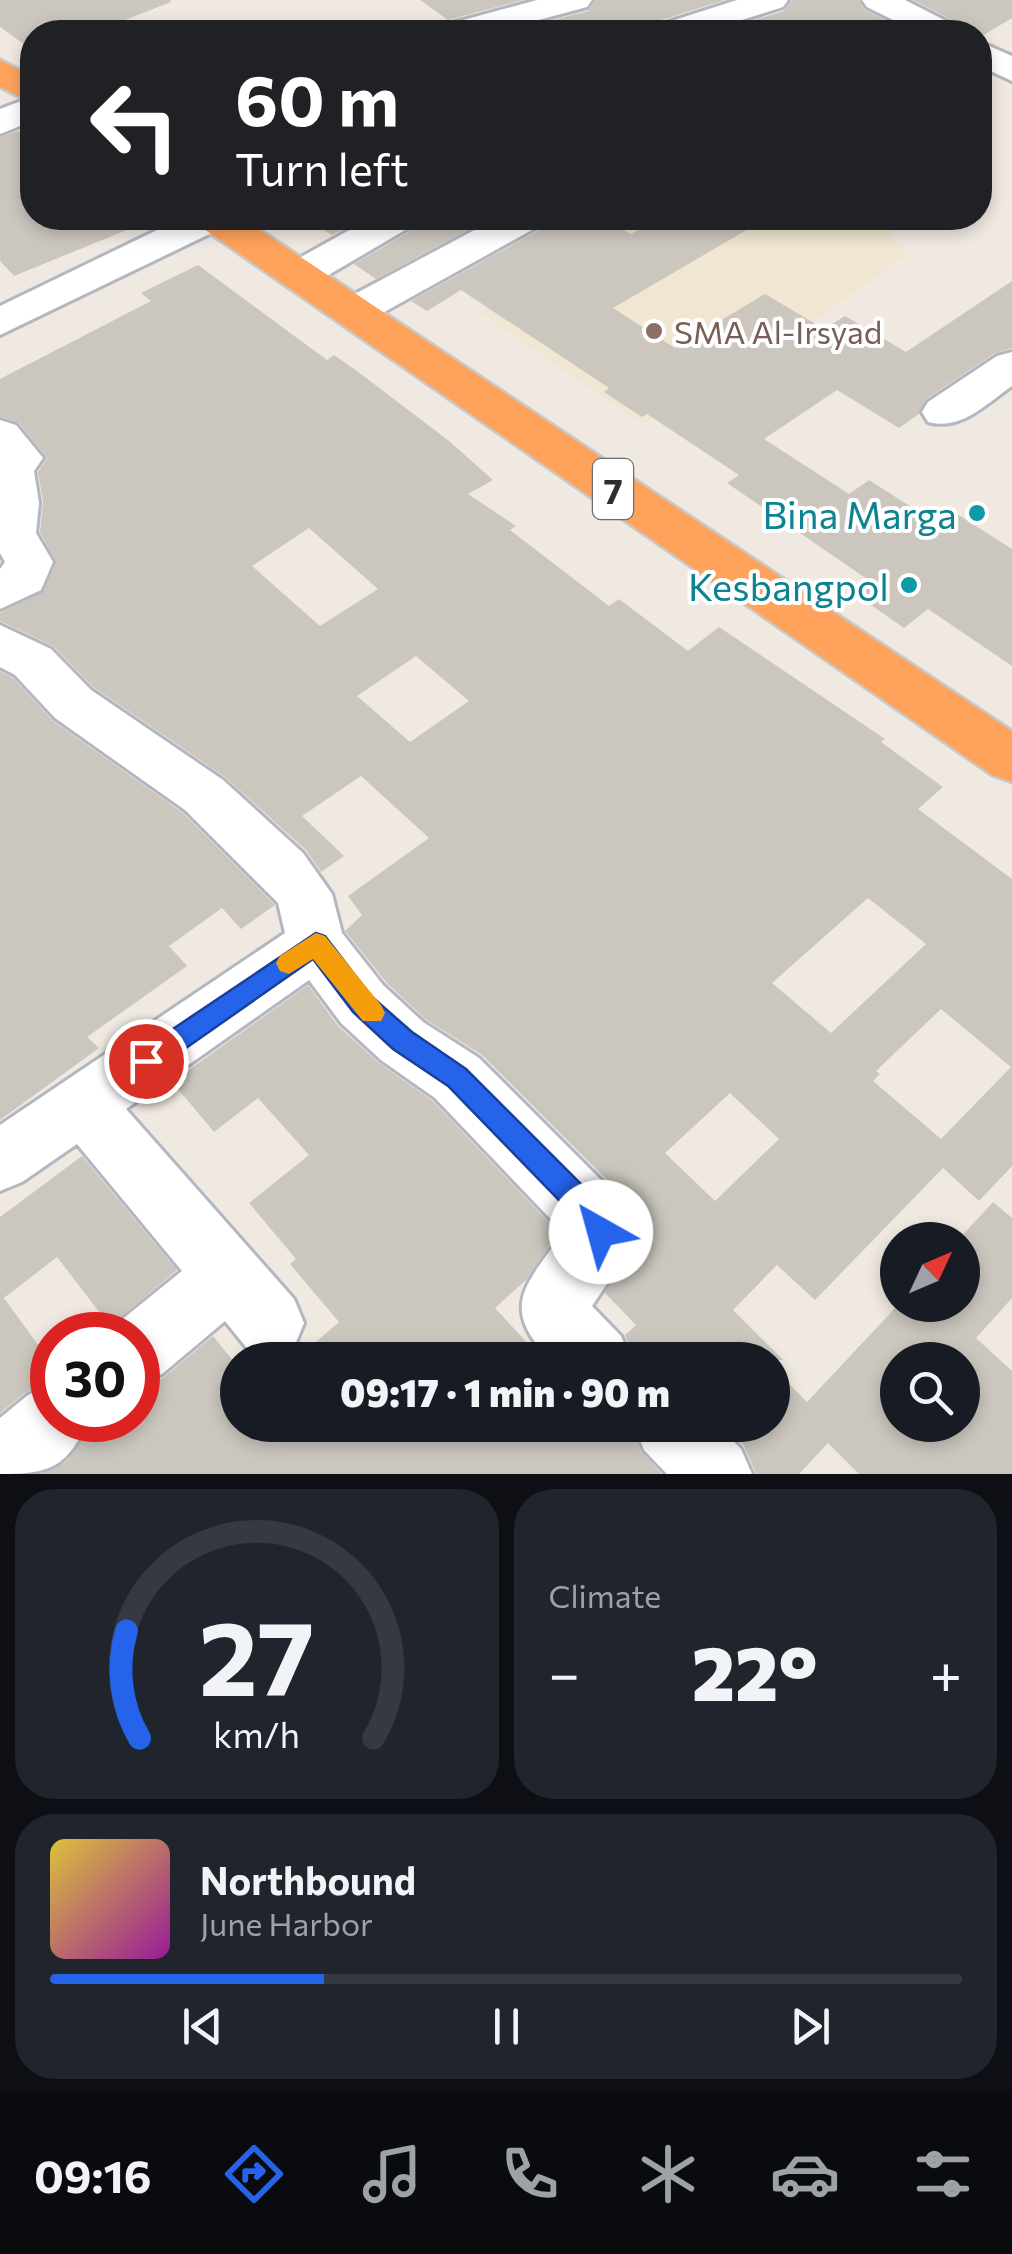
<!DOCTYPE html>
<meta charset="utf-8">
<style>
:root{--surface:#171b24;--page:#20242c;--text:#f1f3f6;--muted:#9ea1a6;--line:#363941;--accent:#2563eb}
body{margin:0;font-family:Commissioner,sans-serif;background:var(--page);color:var(--text);height:100vh;display:flex;flex-direction:column;font-size:38px;white-space:nowrap}
*{box-sizing:border-box;margin:0}
p{font-size:32px;color:var(--muted)}
.icon{flex:none;width:55px;height:55px;fill:none;stroke:currentColor;stroke-width:2;stroke-linecap:round;stroke-linejoin:round}
.map{position:relative;height:1474px;overflow:hidden}
.drawer{display:flex;flex-direction:column;gap:15px;padding:15px;background:#0d0f14;flex:1}
.drawer>*{flex:none}
.top-card{position:absolute;left:20px;top:20px;width:972px;height:210px;border-radius:40px;box-shadow:0 5px 15px #0003;background:#202124;color:#fff;overflow:hidden}
.needle{width:65px;rotate:46deg}
.tools{position:absolute;left:880px;top:1222px;display:grid;gap:20px}
.tools a{display:grid;place-items:center;width:100px;height:100px;border-radius:50%;background:var(--surface);box-shadow:0 5px 15px #0003;font-size:50px}
.speed{position:absolute;left:30px;top:1312px;display:flex;gap:20px;font-size:50px;font-weight:700;text-align:center}
.speed>*{display:grid;place-content:center;width:130px;height:130px;border-radius:50%;background:var(--surface);box-shadow:0 5px 15px #0003;line-height:1}
.speed .limit{border:15px solid #d22;background:#fff;color:#111}
.pin{position:absolute;display:grid;place-items:center;width:85px;height:85px;color:#fff;margin:-42px;border:5px solid #fff;border-radius:50%;box-shadow:0 2px 10px #0007}
.me{position:absolute;width:110px;margin:-55px;rotate:322deg;stroke-linejoin:round;filter:drop-shadow(0 0 8px #0008)}
.turn{display:flex;align-items:center;gap:35px;height:210px;padding:0 50px;font-size:45px}
.turn .icon{width:130px;height:130px;stroke-width:2.5}
.turn b{display:block;font-size:70px;line-height:85px}
.big{font-size:75px;font-weight:800;line-height:1.1}
.drawer .widget{flex:1;display:flex;flex-direction:column;justify-content:center;gap:15px;min-width:0;padding:0 35px;border-radius:40px;background:var(--page)}
.drawer .dial{align-items:center;gap:0}
.dial svg{height:260px;overflow:visible;fill:none;stroke:var(--line);stroke-width:7;stroke-linecap:round;text-anchor:middle}
.dial text{fill:var(--text);stroke:none}
.song{display:flex;align-items:center;gap:30px}
.cover{width:120px;height:120px;border-radius:15px;background:linear-gradient(135deg,hsl(50 70% 55%),hsl(300 70% 35%))}
.played{height:10px;border-radius:5px;background:linear-gradient(90deg,var(--accent) 30%,var(--line) 30%)}
.keys{display:flex;justify-content:space-around;direction:ltr}
.heat{display:flex;justify-content:space-between;align-items:center;font-size:55px;direction:ltr}
.drawer .tiles{flex:1;display:grid;gap:15px;grid-template-columns:1fr 1fr}
.widget:last-child{grid-column:span 2}
.trip{position:absolute;left:220px;top:1342px;width:570px;height:100px;border-radius:50px;background:var(--surface);box-shadow:0 5px 15px #0003;font-weight:800;line-height:100px;text-align:center}
.menu{display:flex;height:160px;justify-content:space-around;align-items:center;background:#090b0e;color:var(--muted)}
.menu .icon{width:70px;height:70px}
.menu .on{color:var(--accent)}
.menu b{font-size:45px;color:var(--text)}
.map>svg:first-child{display:block}
.education{fill:#f0e6d1}
.building{fill:#cbc7bf;fill-rule:evenodd}
.lines{fill:none;stroke-linecap:round;stroke-linejoin:round}
.minor-casing{stroke:#b4b7c1;stroke-width:6}
.highway-casing{stroke:#c9c9c9;stroke-width:5}
.minor{fill:#fff;fill-rule:evenodd}
.highway{fill:#ffa35c;fill-rule:evenodd}
.route{fill:#2563eb;stroke:#184099;stroke-width:2.5}
.slow{fill:#f59e0b}
.education-dot{fill:#8d6e63;stroke:#fff;stroke-width:4}
.culture-dot{fill:#0f9aa8;stroke:#fff;stroke-width:4}
.labels{text-anchor:middle;dominant-baseline:central;stroke-width:8;stroke-linejoin:round;paint-order:stroke}
.far-education-label{font-size:32px;fill:#785e54;stroke:#fff;text-anchor:start}
.shield{fill:#fff;stroke:#6d6d6d;stroke-width:2.5}
.shield-label{font-size:35px;font-weight:bold;fill:#2e2e2e}
.culture-label{font-size:38px;fill:#0d838f;stroke:#fff;text-anchor:end}
</style>
<div class="map">
<svg width="1012" height="1474" viewBox="0 0 1012 1474">
<rect width="100%" height="100%" fill="#efe9e1"/>
<path class="education" d="M 651,218 L 910,218 L 888,236 L 908,254 L 776,348 L 757,351 L 644,425 L 480,313 Z"/>
<path class="building" d="M 0,0 L 170,0 L 171,2 L 94,32 L 32,32 L 32,50 L 0,27 Z
M 420,0 L 523,0 L 448,20 Z
M 596,0 L 725,0 L 658,21 L 650,32 L 507,32 L 588,11 Z
M 792,0 L 858,0 L 865,10 L 910,32 L 715,32 L 784,11 Z
M 913,0 L 1012,0 L 1012,18 L 980,37 L 980,32 L 963,32 L 956,22 Z
M 18,131 L 32,140 L 32,218 L 154,219 L 14,276 L 0,261 L 0,137 Z
M 302,218 L 364,218 L 332,235 Z
M 421,218 L 490,218 L 376,279 L 354,264 L 414,229 Z
M 548,218 L 603,218 L 631,234 L 660,218 L 767,218 L 613,308 L 675,348 L 765,294 L 824,329 L 845,316 L 906,352 L 1012,281 L 1012,348 L 995,353 L 926,399 L 919,414 L 899,428 L 837,390 L 764,439 L 849,494 L 869,480 L 941,526 L 957,514 L 1012,549 L 1012,666 L 928,609 L 904,628 L 851,591 L 867,579 L 727,483 L 739,475 L 647,414 L 642,417 L 604,392 L 609,388 L 461,290 L 427,311 L 411,301 L 541,229 Z
M 198,265 L 327,360 L 334,355 L 357,371 L 449,441 L 493,480 L 468,494 L 516,526 L 510,530 L 609,606 L 619,599 L 688,651 L 719,627 L 885,739 L 881,742 L 943,787 L 918,809 L 1012,879 L 1012,1166 L 979,1201 L 943,1168 L 815,1300 L 777,1265 L 733,1310 L 783,1360 L 635,1360 L 625,1335 L 636,1325 L 605,1293 L 631,1245 L 631,1216 L 625,1198 L 482,1055 L 425,1019 L 386,982 L 345,931 L 362,915 L 348,896 L 429,838 L 361,776 L 302,816 L 344,856 L 321,872 L 306,850 L 225,777 L 93,687 L 53,646 L 0,621 L 0,613 L 44,591 L 56,563 L 40,532 L 43,502 L 38,472 L 47,458 L 19,423 L 0,417 L 0,379 L 151,301 L 141,293 ZM 309,528 L 378,589 L 320,626 L 252,566 ZM 416,656 L 469,701 L 410,742 L 357,696 ZM 868,898 L 926,944 L 831,1033 L 772,983 ZM 941,1009 L 1011,1067 L 941,1139 L 873,1081 L 880,1074 L 876,1071 ZM 730,1093 L 779,1139 L 715,1201 L 665,1153 Z
M 0,671 L 13,678 L 53,721 L 183,813 L 275,905 L 241,929 L 222,908 L 169,946 L 187,966 L 87,1037 L 99,1048 L 0,1120 Z
M 308,985 L 338,1026 L 379,1063 L 433,1101 L 558,1232 L 526,1280 L 495,1308 L 543,1360 L 295,1360 L 339,1322 L 290,1264 L 296,1259 L 249,1203 L 309,1155 L 258,1098 L 214,1132 L 172,1082 Z
M 82,1156 L 177,1270 L 110,1326 L 57,1257 L 4,1298 L 52,1364 L 52,1381 L 26,1392 L 0,1413 L 0,1217 Z
M 993,1202 L 1012,1218 L 1012,1298 L 976,1338 L 1012,1371 L 1012,1474 L 859,1474 L 828,1443 L 799,1474 L 756,1474 L 744,1446 L 723,1425 L 772,1425 L 772,1367 L 807,1402 L 898,1305 L 962,1305 L 962,1240 L 958,1240 ZM 898,1360 L 962,1360 L 962,1425 L 898,1425 Z
M 213,1336 L 238,1367 L 238,1425 L 631,1425 L 641,1451 L 662,1474 L 41,1474 L 67,1461 L 92,1420 L 138,1420 L 138,1391 L 164,1377 Z"/>
<g class="lines">
<defs>
<path id="minor" d="M 537,0 L 592,0 L 587,7 L 494,32 L 440,32 L 445,25 Z
M 737,0 L 788,0 L 783,7 L 704,32 L 654,32 L 659,25 Z
M 862,0 L 905,0 L 954,25 L 959,32 L 917,32 L 867,7 Z
M 980,42 L 1012,56 L 1012,81 L 980,66 Z
M 32,97 L 32,121 L 0,134 L 0,109 Z
M 182,218 L 231,218 L 226,226 L 0,335 L 0,306 Z
M 371,218 L 417,218 L 412,226 L 313,284 L 299,287 L 285,284 L 279,275 L 285,266 Z
M 497,218 L 544,218 L 539,226 L 368,321 L 353,325 L 338,321 L 332,312 L 338,303 Z
M 1012,352 L 1012,386 C 986,404 961,431 928,422 L 922,412 L 928,402 L 997,356 Z
M 0,420 L 16,425 L 43,458 L 34,471 L 39,503 L 36,533 L 53,562 L 41,590 L 0,609 L 0,569 L 5,562 L 0,553 Z
M 0,625 L 51,649 L 91,690 L 223,780 L 303,853 L 332,894 L 342,933 L 383,985 L 423,1022 L 479,1058 L 622,1201 C 641,1245 616,1269 592,1306 L 621,1336 L 631,1360 L 550,1360 C 498,1305 527,1285 563,1232 L 435,1098 L 381,1060 L 341,1023 L 309,980 L 126,1109 L 294,1299 L 304,1323 L 294,1347 L 270,1357 L 246,1347 L 225,1321 L 162,1374 L 138,1384 L 138,1335 L 110,1335 L 114,1326 L 182,1271 L 77,1144 L 22,1182 L 0,1191 L 0,1125 L 285,933 L 278,903 L 185,810 L 55,718 L 15,675 L 0,667 Z
M 52,1385 L 52,1420 L 88,1420 C 68,1468 49,1474 0,1474 L 0,1418 L 28,1395 Z
M 634,1425 L 718,1425 L 741,1449 L 752,1474 L 667,1474 L 644,1450 Z"/>
<path id="highway" d="M 0,60 L 32,76 L 32,103 L 0,87 Z
M 195,218 L 242,218 L 1012,731 L 1012,782 L 992,775 L 201,227 Z"/>
</defs>
<use href="#minor" class="minor-casing"/>
<use href="#highway" class="highway-casing"/>
<use href="#minor" class="minor"/>
<use href="#highway" class="highway"/>
</g>
<path class="route" d="M 316,933 L 325,936 L 371,996 L 412,1032 L 466,1069 L 603,1206 L 615,1232 L 611,1241 L 601,1245 L 591,1241 L 584,1226 L 448,1086 L 393,1049 L 353,1012 L 313,959 L 156,1069 L 137,1069 L 133,1061 L 137,1053 Z"/>
<path class="slow" d="M 316,933 L 325,936 L 381,1005 L 385,1013 L 381,1021 L 363,1021 L 313,959 L 289,974 L 280,971 L 276,963 L 280,956 Z"/>
<circle class="education-dot" cx="654" cy="331" r="10"/>
<g class="culture-dot">
<circle cx="977" cy="513" r="10"/>
<circle cx="909" cy="585" r="10"/>
</g>
<g class="labels">
<g class="far-education-label">
<text x="674" y="331">SMA Al-Irsyad</text>
</g>
<rect class="shield" x="593" y="459" width="40" height="60" rx="8"/>
<g class="shield-label">
<text x="613" y="489">7</text>
</g>
<g class="culture-label">
<text x="957" y="513">Bina Marga</text>
<text x="889" y="585">Kesbangpol</text>
</g>
</g>
</svg>
<div class="tools">
<a><svg class="needle" viewBox="-14 -14 28 28"><path d="M0-13l5 13h-10z" fill="#e53935"/><path d="M0 13l5-13h-10z" fill="#9ea1a6"/></svg></a>
<a><svg class="icon" aria-label="search" viewBox="0 0 24 24"><circle cx="10" cy="10" r="6"/><path d="M15 15l6 6"/></svg></a>
</div>
<div class="speed"><div class="limit">30</div></div>
<div class="pin" style="left:146px;top:1061px;background:#d93025"><svg class="icon" aria-label="arrive" viewBox="0 0 24 24"><path d="M6 21V4h12l-3 4 3 4H6"/></svg></div>
<svg class="me" style="left:601px;top:1232px" viewBox="-20 -20 40 40"><circle r="19" fill="#fff"/><path d="M0-13L10 11 0 6-10 11z" fill="#2563eb"/></svg>
<div class="trip">09:17 · 1 min · 90 m</div>
<div class="top-card">
<div class="turn"><svg class="icon" aria-label="left" viewBox="0 0 24 24"><path d="M17 20v-9H6M10 6l-5 5 5 5"/></svg><div><b>60 m</b>Turn left</div></div>
</div>
</div>
<section class="drawer">
<div class="tiles">
<div class="widget dial"><svg viewBox="0 0 100 80">
<path d="M14 69A42 42 0 1 1 86 69"/>
<path d="M14 69A42 42 0 0 1 10 36" stroke="#2563eb"/>
<text x="50" y="56" font-size="32" font-weight="700">27</text>
<text x="50" y="72" font-size="11">km/h</text>
</svg></div>
<div class="widget"><p>Climate</p>
<div class="heat"><a>−</a><b class="big">22°</b><a>+</a></div>
</div>
<div class="widget">
<div class="song"><i class="cover"></i><div><b>Northbound</b><p>June Harbor</p></div></div>
<div class="played"></div>
<div class="keys"><svg class="icon" aria-label="previous" viewBox="0 0 24 24"><path d="M18 5L8 12l10 7zM5 5v14"/></svg><svg class="icon" aria-label="pause" viewBox="0 0 24 24"><path d="M8 5v14M16 5v14"/></svg><svg class="icon" aria-label="next" viewBox="0 0 24 24"><path d="M6 5l10 7-10 7zM19 5v14"/></svg></div>
</div>
</div>
</section>
<nav class="menu">
<b>09:16</b>
<svg class="icon on" aria-label="directions" viewBox="0 0 24 24"><path d="M12 3l9 9-9 9-9-9zM9 14v-3h6M13 9l2 2-2 2"/></svg>
<svg class="icon" aria-label="music" viewBox="0 0 24 24"><path d="M9 18V5l10-2v13"/><circle cx="6" cy="18" r="3"/><circle cx="16" cy="16" r="3"/></svg>
<svg class="icon" aria-label="phone" viewBox="0 0 24 24"><path d="M5 4h4l2 5-3 2q2 4 5 5l2-3 5 2v4C11 20 4 13 5 4z"/></svg>
<svg class="icon" aria-label="climate" viewBox="0 0 24 24"><path d="M12 3v18M4 7l16 10M4 17L20 7"/></svg>
<svg class="icon" aria-label="car" viewBox="0 0 24 24"><path d="M5 17H2v-5l4-1 3-4h7l3 4 3 1v5h-3M9 17h6M6 11h13"/><circle cx="7" cy="17" r="2"/><circle cx="17" cy="17" r="2"/></svg>
<svg class="icon" aria-label="filters" viewBox="0 0 24 24"><path d="M4 7h16M4 17h16"/><circle cx="9" cy="7" r="2"/><circle cx="15" cy="17" r="2"/></svg>
</nav>
